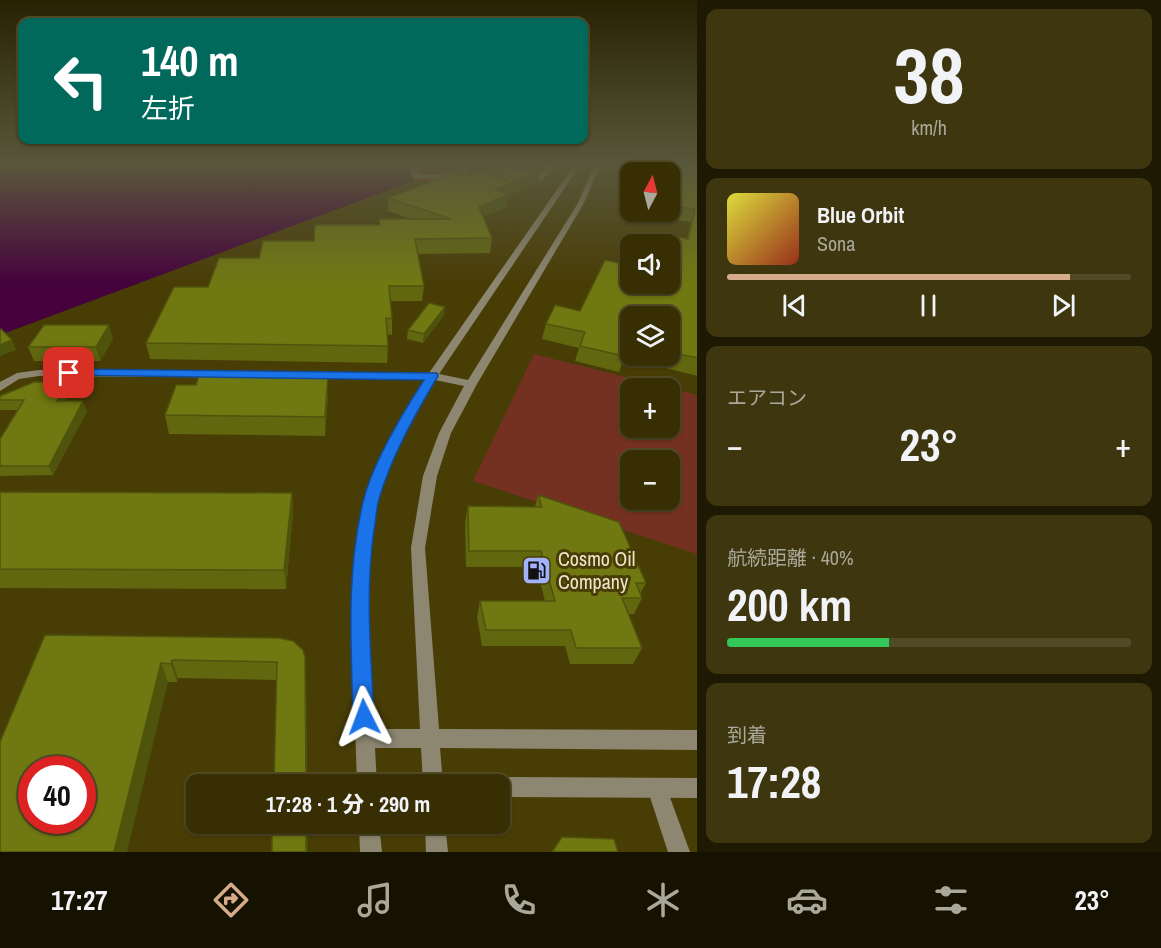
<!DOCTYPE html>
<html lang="ja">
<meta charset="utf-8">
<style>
:root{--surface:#372e04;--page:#3e360e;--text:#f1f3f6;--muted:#aaa89a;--line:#514a26;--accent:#d6ab8b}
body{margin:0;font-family:"Archivo Narrow","Noto Sans JP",sans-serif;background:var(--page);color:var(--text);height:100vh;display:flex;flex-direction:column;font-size:22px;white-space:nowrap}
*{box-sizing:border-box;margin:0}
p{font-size:20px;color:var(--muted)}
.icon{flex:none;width:33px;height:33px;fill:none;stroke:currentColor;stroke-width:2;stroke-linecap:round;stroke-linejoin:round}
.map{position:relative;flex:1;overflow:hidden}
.panel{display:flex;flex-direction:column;gap:9px;padding:9px;background:#1e1902;width:464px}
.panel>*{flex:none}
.top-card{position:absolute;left:18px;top:18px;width:570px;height:126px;border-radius:12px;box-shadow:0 2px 4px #0004,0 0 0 2px var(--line);background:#00695c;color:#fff;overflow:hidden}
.needle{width:39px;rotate:7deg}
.tools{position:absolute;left:620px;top:162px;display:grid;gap:12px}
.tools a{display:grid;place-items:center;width:60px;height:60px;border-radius:12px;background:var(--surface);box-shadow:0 2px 4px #0004,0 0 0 2px var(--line);font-size:30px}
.speed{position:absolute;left:18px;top:756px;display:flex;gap:12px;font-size:30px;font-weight:700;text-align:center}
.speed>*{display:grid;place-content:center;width:78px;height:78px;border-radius:50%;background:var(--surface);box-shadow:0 2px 4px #0004,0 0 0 2px var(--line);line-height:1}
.speed .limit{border:9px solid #d22;background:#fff;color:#111}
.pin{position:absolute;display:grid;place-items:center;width:51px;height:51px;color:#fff;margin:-26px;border-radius:12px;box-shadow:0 3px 9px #0006}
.me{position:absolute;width:66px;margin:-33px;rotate:357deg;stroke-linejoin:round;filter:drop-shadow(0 0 4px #0008)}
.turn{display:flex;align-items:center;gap:21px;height:126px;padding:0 24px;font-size:27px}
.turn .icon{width:78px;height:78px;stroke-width:2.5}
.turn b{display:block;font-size:42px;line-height:51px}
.big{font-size:45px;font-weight:800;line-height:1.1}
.panel .card{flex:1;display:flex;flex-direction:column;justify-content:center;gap:9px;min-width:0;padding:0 21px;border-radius:12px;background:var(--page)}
.panel .dial{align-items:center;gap:0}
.dial b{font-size:78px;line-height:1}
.song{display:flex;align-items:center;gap:18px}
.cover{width:72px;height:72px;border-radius:9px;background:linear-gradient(135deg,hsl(60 70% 55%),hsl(10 70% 35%))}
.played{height:6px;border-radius:3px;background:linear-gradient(90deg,var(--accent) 85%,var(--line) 85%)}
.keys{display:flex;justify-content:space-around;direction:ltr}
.heat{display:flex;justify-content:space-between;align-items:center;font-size:33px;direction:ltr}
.charge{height:9px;border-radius:4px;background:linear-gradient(90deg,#34c759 40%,var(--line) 0)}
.trip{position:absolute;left:186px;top:774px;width:324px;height:60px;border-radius:12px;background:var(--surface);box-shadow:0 2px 4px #0004,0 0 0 2px var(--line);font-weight:800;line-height:60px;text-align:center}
.dock{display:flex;height:96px;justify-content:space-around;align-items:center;background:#161202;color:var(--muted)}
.dock .icon{width:42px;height:42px}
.dock .current{color:var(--accent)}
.dock b{font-size:27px;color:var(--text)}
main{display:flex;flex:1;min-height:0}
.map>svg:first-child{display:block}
.green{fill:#743122;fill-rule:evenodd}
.water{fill:#45023d}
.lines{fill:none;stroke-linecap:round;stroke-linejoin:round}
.service{fill:#8d8772;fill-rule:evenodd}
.pedestrian{fill:#8d8772;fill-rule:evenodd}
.minor{fill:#8d8772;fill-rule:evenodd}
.tertiary{fill:#8d8772;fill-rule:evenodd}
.wall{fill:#60670f;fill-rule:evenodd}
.shaded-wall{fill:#4e540c}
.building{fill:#707811;stroke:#4e540c;stroke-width:1.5;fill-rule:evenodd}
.route{fill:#1a73e8;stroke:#114b97;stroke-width:1.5}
.labels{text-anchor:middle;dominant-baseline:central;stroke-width:6;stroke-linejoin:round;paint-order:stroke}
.near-poi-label{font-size:20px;fill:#ece5cb;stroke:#493d06;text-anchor:start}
</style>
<main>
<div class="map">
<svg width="698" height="852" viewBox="0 0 698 852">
<rect width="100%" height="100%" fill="#493d06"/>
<path class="green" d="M 410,164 L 556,164 L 540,183 L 413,181 Z
M 534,354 L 697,395 L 697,554 L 473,481 ZM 630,388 L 669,388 L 669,428 L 630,428 ZM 630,460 L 669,460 L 669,500 L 630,500 Z"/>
<path class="water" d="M 102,164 L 410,164 L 413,181 L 0,335 L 0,170 L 80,170 Z"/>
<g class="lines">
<path class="service" d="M 0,164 L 68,165 L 70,166 L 68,167 L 0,166 Z"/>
<path class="pedestrian" d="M 410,164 L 416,164 L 418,174 L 459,175 L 462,177 L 459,179 L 415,178 L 412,176 Z
M 460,164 L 466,164 L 469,178 L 464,177 Z
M 550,164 L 557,164 L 542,180 L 480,179 L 477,177 L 480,175 L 540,176 Z"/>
<path class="minor" d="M 657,778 L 664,781 L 690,852 L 668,852 L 647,788 L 650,781 Z"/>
<path class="tertiary" d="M 575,164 L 581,164 L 439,374 L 468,380 L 578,203 L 595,164 L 601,164 L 584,203 L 477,384 L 451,433 L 437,476 L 425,548 L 439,729 L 698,730 L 698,750 L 440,748 L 443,784 L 423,784 L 421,748 L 375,748 L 377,784 L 357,784 L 352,633 L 353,560 L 364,500 L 385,449 L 403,413 L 425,379 L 39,376 L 19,379 L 0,391 L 0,382 L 17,373 L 39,370 L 429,373 ZM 435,380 L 464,386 L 439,433 L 423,476 L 411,548 L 420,729 L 374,729 C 370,661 363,594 374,527 C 375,518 376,508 378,500 C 389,457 412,417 435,380 Z
M 500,777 L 698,778 L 698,798 L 500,797 L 500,784 L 491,784 L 493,780 Z
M 359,824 L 379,824 L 382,852 L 360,852 Z
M 425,824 L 445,824 L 448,852 L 426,852 Z"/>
</g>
<path class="wall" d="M 493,164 L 512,164 L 511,169 L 539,182 L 507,196 L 506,207 L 483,217 L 492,238 L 490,253 L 418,254 L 424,286 L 422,301 L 390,301 L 392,319 L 392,335 L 387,334 L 388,346 L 387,363 L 150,359 L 146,343 L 208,287 L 259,258 L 314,241 L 379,225 L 379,219 L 412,219 L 388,211 L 388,198 L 467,175 L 498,178 L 499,173 L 494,173 L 492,169 Z
M 623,164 L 698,164 L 698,376 L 624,358 L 619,372 L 575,361 L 579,348 L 542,339 L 546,324 L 580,311 L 624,264 L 667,240 L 687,239 L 691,222 L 654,216 L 655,213 L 644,212 L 669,212 L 669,172 L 630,172 L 630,187 L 619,185 ZM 630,316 L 669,316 L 669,356 L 630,356 Z
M 444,315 L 423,343 L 407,339 L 408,330 Z
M 113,339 L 100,361 L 34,361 L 28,347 Z
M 71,391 L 65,401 L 87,411 L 53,475 L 0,476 L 0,439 L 18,410 L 0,410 L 0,396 Z
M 328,394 L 325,436 L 169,434 L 165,415 Z
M 0,492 L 292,493 L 293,512 L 286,589 L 0,588 Z
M 538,495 L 646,583 L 640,594 L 642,598 L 634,614 L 628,614 L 642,648 L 633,664 L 570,664 L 565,646 L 482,646 L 477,617 L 480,601 L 545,601 L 536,567 L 466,567 L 465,523 L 468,506 L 535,507 Z
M 45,635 L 305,657 L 306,675 L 307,784 L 274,784 L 277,680 L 178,678 L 177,682 L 168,682 Z"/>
<path class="shaded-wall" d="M 541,170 L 539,182 L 507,196 L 506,207 L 477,220 L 479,207 L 495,190 Z
M 445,307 L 444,315 L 423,343 L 424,334 Z
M 109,325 L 113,339 L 100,361 L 96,347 Z
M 12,340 L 16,350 L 2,355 L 0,357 L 0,345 Z
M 328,376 L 328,394 L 325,436 L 325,417 Z
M 67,382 L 71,391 L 60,411 L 57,401 Z
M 83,401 L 87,411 L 53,475 L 49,466 Z
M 292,493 L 293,512 L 286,589 L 284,570 Z
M 305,657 L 306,675 L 307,784 L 306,784 Z
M 172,660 L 178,678 L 177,682 L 171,664 Z
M 161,663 L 168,682 L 127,852 L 114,852 Z
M 306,824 L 307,824 L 308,852 L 306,852 Z"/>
<path class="building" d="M 623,164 L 656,164 L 679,168 L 675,164 L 698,164 L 698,358 L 669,352 L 669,316 L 630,316 L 630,343 L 629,342 L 624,356 L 580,346 L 585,332 L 546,324 L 555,305 L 580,311 L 605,260 L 624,264 L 630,248 L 630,284 L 669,284 L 669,244 L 631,244 L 635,234 L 667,240 L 668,235 L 688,239 L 695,209 L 669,205 L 669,172 L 630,172 L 630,174 L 622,173 Z
M 500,169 L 541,170 L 495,190 L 508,194 L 479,207 L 492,238 L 415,239 L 424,286 L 389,286 L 392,319 L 386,318 L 388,346 L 146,343 L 174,287 L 208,287 L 219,258 L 259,258 L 263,241 L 314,241 L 315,225 L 380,225 L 379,219 L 451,219 L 388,198 L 456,172 L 467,175 L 476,171 L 504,180 Z
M 429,303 L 445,307 L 424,334 L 408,330 Z
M 44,325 L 109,325 L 96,347 L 28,347 Z
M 1,329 L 12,340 L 0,345 L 0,330 Z
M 199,375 L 328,376 L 325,417 L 165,415 L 176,385 L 196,385 Z
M 34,382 L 67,382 L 57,401 L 83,401 L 49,466 L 0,466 L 0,439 L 24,400 L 0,400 L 0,396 Z
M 0,492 L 292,493 L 284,570 L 0,569 Z
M 538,495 L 619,522 L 646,583 L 636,583 L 642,598 L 622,598 L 642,648 L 576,648 L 571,630 L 486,630 L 480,601 L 555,601 L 541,551 L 469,551 L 468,506 L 542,507 Z
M 45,635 L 279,638 L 293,641 L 303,650 L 305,657 L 306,784 L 274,784 L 277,662 L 172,660 L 171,664 L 161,663 L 114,852 L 0,852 L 0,742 ZM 32,770 L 82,770 L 82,820 L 32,820 Z
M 272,824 L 306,824 L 306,852 L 272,852 Z
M 562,837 L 614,839 L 618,852 L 552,852 Z"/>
<linearGradient id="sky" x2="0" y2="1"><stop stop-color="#282203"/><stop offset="0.58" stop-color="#59573b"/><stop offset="1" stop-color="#59573b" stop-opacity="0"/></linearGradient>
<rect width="698" height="284" fill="url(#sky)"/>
<path class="route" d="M 69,369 L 437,373 L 438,376 C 415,415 392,455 379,499 C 376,509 376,520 374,530 C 365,592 371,655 374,717 L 371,725 L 364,728 L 356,725 L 353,717 C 351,646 346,573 363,502 C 372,463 402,414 424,380 L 64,375 L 64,370 Z"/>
<defs>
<symbol id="fuel-square" viewBox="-11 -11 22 22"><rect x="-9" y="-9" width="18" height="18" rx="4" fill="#a2b2fd" stroke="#493d06"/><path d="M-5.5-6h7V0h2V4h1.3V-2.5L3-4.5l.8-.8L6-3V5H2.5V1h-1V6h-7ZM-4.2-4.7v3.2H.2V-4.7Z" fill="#111"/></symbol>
</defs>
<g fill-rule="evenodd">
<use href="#fuel-square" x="520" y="554" width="33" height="33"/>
</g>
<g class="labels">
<g class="near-poi-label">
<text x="558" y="558">Cosmo Oil<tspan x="558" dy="23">Company</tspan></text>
</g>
</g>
</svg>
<div class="tools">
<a><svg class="needle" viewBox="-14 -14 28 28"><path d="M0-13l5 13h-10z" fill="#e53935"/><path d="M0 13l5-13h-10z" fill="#aaa89a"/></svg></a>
<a><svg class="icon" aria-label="sound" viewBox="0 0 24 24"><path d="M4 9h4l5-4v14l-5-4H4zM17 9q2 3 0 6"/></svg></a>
<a><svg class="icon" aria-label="layers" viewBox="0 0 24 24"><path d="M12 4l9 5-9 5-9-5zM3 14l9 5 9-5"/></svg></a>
<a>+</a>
<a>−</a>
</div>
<div class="speed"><div class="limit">40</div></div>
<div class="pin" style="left:69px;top:373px;background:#d93025"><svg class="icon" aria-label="arrive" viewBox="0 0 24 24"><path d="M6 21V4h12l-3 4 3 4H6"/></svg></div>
<svg class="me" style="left:364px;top:717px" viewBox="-20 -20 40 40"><path d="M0-17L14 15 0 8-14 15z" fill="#1a73e8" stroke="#fff" stroke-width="4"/></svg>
<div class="trip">17:28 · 1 分 · 290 m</div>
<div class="top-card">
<div class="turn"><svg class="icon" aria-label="left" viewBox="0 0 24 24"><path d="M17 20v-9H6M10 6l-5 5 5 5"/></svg><div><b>140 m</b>左折</div></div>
</div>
</div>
<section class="panel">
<div class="card dial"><b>38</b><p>km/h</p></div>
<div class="card">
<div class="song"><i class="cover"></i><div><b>Blue Orbit</b><p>Sona</p></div></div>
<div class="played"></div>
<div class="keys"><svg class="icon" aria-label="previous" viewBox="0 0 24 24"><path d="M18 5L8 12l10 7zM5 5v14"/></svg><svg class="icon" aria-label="pause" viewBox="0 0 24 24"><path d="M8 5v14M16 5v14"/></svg><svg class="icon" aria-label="next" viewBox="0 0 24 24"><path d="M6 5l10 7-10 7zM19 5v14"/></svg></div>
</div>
<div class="card"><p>エアコン</p>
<div class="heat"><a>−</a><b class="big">23°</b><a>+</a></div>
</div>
<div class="card"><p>航続距離 · 40%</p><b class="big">200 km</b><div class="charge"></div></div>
<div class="card"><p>到着</p><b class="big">17:28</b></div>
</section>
</main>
<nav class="dock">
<b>17:27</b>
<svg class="icon current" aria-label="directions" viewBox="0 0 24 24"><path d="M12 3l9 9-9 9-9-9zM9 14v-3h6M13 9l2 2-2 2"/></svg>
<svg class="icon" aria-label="music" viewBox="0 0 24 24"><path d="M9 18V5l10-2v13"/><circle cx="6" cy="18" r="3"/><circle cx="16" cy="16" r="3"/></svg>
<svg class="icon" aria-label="phone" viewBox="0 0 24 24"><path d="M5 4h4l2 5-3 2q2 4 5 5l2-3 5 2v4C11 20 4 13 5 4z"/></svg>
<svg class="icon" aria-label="climate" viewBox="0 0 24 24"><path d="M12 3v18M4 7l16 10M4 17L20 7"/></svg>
<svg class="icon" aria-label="car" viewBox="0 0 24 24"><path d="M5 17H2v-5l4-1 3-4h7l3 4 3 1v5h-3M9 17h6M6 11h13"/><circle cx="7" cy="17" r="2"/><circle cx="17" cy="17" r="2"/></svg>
<svg class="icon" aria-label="filters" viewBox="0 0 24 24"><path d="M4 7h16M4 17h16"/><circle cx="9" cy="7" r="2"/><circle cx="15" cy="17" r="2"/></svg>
<b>23°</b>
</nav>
